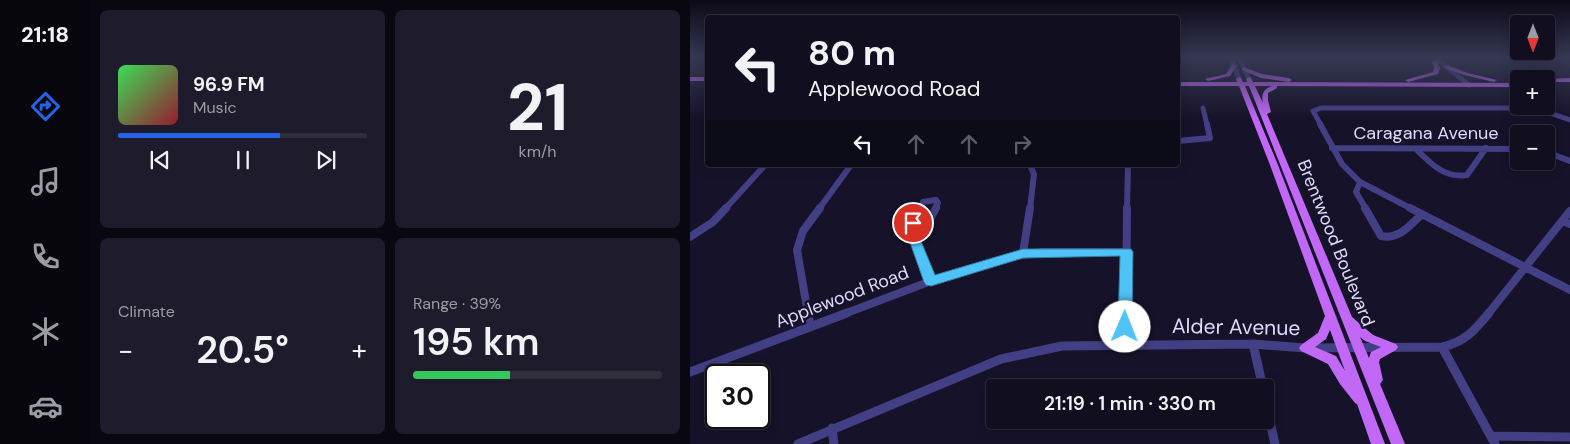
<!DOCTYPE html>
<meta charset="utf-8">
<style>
:root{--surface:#100e1f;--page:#1e1c2c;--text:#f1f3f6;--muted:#9c9ca4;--line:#302e3d;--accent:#2563eb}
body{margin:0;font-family:"DM Sans",sans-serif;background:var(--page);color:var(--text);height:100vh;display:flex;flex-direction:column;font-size:19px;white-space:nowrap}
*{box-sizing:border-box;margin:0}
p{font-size:16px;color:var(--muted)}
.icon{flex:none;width:28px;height:28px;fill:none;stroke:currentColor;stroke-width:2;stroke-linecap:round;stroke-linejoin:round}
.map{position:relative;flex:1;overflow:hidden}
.panel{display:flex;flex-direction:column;gap:10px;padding:10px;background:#090811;width:600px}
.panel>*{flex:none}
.top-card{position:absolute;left:15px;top:15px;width:475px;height:152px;border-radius:5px;box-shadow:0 2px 12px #0003,0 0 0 1px var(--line);background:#100e1f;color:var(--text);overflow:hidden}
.needle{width:32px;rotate:180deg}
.buttons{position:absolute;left:820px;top:15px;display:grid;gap:10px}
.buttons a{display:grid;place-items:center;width:45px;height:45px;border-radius:5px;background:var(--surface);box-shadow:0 2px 12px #0003,0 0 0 1px var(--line);font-size:25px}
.speed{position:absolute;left:15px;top:364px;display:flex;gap:10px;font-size:25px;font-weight:700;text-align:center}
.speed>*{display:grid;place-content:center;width:65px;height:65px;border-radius:50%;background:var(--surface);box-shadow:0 2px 12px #0003,0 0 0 1px var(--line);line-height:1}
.speed .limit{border:2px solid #111;border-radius:8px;background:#fff;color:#111}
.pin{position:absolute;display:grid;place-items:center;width:42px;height:42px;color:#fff;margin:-21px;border:2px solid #fff;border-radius:50%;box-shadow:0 1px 5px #0007}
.me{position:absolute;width:55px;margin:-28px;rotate:1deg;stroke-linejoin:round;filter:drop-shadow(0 0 4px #0008)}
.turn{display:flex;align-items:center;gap:18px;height:105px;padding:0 20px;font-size:22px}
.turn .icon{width:65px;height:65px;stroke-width:2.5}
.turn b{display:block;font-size:35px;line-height:42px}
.lanes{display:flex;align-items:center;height:48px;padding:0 20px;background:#0003;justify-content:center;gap:25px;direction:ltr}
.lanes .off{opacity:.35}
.big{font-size:38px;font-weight:600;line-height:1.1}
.panel .tile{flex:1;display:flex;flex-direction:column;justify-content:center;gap:8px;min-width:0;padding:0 18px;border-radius:8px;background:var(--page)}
.panel .dial{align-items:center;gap:0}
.dial b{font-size:65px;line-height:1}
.song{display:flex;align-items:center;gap:15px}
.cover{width:60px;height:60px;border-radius:8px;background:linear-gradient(135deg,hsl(130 70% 55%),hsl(350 70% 35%))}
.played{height:5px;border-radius:2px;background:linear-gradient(90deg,var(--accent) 65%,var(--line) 65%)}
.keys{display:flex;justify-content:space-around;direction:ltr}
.heat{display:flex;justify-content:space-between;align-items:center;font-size:28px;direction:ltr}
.charge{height:8px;border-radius:4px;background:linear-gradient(90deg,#34c759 39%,var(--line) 0)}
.panel .tiles{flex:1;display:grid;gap:10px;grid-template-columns:repeat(2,1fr)}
.trip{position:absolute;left:296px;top:379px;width:288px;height:50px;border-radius:5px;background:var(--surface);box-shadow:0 2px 12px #0003,0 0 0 1px var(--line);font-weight:600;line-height:50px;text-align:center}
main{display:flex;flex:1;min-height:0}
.tab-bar{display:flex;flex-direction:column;width:90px;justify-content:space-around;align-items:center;background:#06060c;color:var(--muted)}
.tab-bar .icon{width:35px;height:35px}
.tab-bar .selected{color:var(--accent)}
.tab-bar b{font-size:22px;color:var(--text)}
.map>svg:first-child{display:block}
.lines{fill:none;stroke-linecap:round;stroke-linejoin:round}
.minor-far3{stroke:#423f85;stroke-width:5}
.minor-far2{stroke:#423f85;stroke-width:6}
.minor-far1{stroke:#423f85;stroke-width:8}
.minor{stroke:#423f85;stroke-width:9}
.major{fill:#c168f7;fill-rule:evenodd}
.route{fill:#4fc3f7;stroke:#337fa1}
.labels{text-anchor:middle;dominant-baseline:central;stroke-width:5;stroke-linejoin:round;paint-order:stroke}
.street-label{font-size:18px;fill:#dfdbfd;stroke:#161229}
.near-street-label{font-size:21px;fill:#dfdbfd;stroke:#161229}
</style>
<main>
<nav class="tab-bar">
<b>21:18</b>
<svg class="icon selected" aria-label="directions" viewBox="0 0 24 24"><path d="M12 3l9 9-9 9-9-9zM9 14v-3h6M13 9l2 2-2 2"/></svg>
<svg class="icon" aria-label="music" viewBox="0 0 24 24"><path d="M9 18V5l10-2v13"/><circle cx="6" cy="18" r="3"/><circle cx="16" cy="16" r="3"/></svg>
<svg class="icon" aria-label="phone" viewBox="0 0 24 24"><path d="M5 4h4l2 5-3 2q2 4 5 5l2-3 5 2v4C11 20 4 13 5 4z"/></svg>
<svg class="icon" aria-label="climate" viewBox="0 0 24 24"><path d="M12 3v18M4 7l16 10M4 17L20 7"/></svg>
<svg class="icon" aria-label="car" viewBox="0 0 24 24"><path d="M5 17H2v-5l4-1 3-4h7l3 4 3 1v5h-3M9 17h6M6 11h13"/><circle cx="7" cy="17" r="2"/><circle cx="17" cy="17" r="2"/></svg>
</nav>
<section class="panel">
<div class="tiles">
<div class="tile">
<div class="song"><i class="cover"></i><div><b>96.9 FM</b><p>Music</p></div></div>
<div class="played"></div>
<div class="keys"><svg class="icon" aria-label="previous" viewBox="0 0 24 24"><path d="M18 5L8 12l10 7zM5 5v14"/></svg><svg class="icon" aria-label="pause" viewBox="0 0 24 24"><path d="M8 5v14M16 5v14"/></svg><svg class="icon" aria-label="next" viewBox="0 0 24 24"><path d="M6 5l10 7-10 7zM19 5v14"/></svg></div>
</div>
<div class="tile dial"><b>21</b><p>km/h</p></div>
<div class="tile"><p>Climate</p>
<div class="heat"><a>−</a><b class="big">20.5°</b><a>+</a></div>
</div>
<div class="tile"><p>Range · 39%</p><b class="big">195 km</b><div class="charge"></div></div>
</div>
</section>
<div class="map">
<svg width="880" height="444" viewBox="0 0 880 444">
<rect width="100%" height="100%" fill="#161229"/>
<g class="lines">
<path class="minor-far3" d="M 541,57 L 549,79
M 549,57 L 559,79
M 745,57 L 779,85
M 513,108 L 517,125
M 631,125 L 623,111 L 631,108 L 828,108 L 854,111 L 880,120"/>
<path class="minor-far2" d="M 630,124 L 652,164 L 670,182 L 722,209
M 488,141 L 520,138 L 517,124
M 642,148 L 829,149
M 726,149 C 740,163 755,179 777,175 L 796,148
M 856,152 L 880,161
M 340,165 L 344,174 L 340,209
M 670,182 L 666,192 L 676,209
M 35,209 L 75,165
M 129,209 L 161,165
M 230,209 L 233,202 L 246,200 L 248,203 L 245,209
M 437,209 L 438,165"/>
<path class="minor-far1" d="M 230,208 L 223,223 L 223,234 L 241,281
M 675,208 L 691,236 C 709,240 720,225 732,214
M 720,208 L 880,290
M 873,221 L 880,224
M 0,237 L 23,222 L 36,208
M 227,244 L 246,208
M 333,253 L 340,208
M 118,314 L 107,250 L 113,231 L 130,208
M 154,314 L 241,281 L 319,257 L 352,252 L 437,252
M 436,314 L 437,208
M 798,314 L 880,211"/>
<path class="minor" d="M 118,313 L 120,327
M 563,344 L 573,388
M 435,345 L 436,313
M 752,347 L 805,444
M 0,372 L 157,313
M 575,399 L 585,444
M 142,428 L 144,444
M 801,436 L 880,437
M 108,444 L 311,359 L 372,346 L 563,344 L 615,348 L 752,347 C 775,342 785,330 799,313"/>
<path class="major" d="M 745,60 L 748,62 L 750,68 L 748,74 L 718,82 L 715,80 L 743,72 L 744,68 L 742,62 Z
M 542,64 L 547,65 L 540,76 L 518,81 L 515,79 L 536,74 Z
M 757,65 L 778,73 L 807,80 L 804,82 L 774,75 L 755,68 L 754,67 Z
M 554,67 L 572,74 L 599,78 L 602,80 L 599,82 L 571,78 L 552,70 L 552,68 Z
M 0,77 L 18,77 L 18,81 L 0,81 Z
M 549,77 L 551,78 L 553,82 L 557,82 L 556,79 L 559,77 L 561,78 L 563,82 L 829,83 L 829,87 L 587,86 L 587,88 L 578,93 L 578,100 L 581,112 L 577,114 L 662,317 L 683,335 L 706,344 L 708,347 L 706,350 L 690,359 L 689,362 L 693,380 L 690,384 L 715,444 L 701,444 L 559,86 L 555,86 L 588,165 L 695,444 L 681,444 L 667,404 L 665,403 L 650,384 L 638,364 L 611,351 L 609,348 L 611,345 L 628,333 L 635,316 L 580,165 L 549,86 L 488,86 L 488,82 L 547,82 L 546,79 ZM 565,86 L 582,86 C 573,89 571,95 573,103 ZM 640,330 L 655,371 L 646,356 L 625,347 L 636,339 ZM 670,337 L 675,341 L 691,347 L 681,352 L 679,358 Z
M 880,78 L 880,82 L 856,82 L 856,79 L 854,79 Z"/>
</g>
<linearGradient id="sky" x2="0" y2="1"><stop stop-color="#0c0a17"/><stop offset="0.48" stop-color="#363954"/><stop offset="1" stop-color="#363954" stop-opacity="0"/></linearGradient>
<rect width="880" height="119" fill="url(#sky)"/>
<path class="route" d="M 223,219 L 228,223 L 228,234 L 245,275 L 333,249 L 441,249 L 443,252 L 442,327 L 440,331 L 435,333 L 430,331 L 428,327 L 430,256 L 333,258 L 241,286 L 236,285 L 234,282 L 217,234 L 217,223 Z"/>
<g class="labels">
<g class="street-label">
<text x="736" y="133">Caragana Avenue</text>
<text transform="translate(646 243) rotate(68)">Brentwood Boulevard</text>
<text transform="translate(152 297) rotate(-21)">Applewood Road</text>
</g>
<g class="near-street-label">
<text transform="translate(546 327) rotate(1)">Alder Avenue</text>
</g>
</g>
</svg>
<div class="buttons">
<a><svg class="needle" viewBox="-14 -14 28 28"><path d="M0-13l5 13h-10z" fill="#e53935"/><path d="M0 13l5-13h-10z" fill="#9c9ca4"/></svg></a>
<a>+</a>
<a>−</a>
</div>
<div class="speed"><div class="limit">30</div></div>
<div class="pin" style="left:223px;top:223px;background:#d93025"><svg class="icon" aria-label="arrive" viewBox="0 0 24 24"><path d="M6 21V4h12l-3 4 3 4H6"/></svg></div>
<svg class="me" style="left:435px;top:327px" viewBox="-20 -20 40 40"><circle r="19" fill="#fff"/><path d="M0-13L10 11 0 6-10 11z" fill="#4fc3f7"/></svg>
<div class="trip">21:19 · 1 min · 330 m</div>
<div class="top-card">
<div class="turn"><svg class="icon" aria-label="left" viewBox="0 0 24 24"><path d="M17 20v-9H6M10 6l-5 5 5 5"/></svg><div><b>80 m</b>Applewood Road</div></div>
<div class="lanes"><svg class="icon" aria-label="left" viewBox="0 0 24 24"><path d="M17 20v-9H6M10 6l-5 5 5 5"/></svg><svg class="icon off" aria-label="ahead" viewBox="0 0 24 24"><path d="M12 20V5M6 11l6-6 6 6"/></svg><svg class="icon off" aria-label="ahead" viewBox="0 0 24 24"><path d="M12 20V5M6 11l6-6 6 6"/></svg><svg class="icon off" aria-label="right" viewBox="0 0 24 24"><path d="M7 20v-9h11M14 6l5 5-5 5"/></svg></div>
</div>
</div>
</main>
